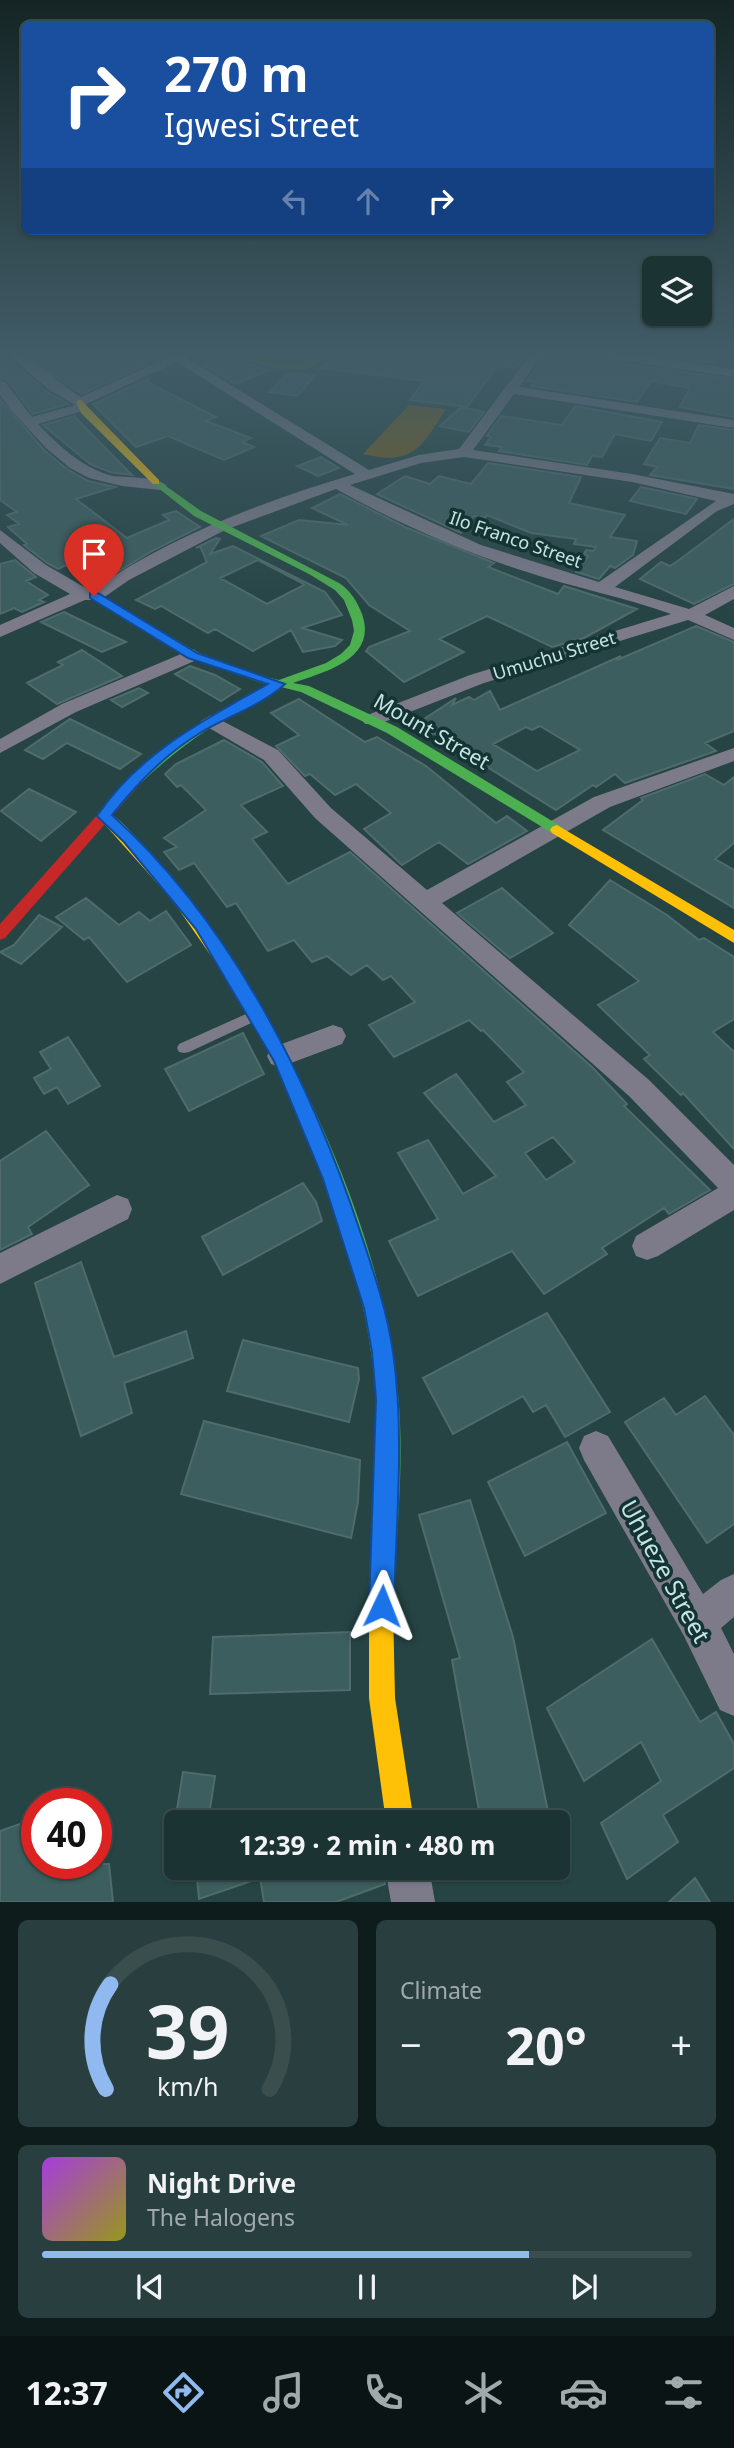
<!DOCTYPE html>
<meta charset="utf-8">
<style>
:root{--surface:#1c3333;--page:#293f3f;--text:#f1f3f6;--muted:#a0aaac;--line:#3a4e4e;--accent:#90b9f0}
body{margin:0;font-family:"Noto Sans",sans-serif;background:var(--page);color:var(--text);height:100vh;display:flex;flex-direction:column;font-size:26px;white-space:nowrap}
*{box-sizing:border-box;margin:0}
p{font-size:23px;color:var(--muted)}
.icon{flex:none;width:38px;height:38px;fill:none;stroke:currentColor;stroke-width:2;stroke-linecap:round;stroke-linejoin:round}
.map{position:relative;height:1902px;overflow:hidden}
.side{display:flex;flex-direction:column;gap:18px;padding:18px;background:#0f1c1c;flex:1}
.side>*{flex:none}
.guide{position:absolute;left:21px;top:21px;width:693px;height:214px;border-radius:10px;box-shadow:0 2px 5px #0004,0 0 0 2px var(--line);background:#1a4fa0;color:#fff;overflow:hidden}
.tools{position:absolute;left:642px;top:256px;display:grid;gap:14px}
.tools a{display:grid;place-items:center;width:70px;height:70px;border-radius:10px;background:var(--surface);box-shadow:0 2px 5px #0004,0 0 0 2px var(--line);font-size:35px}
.speed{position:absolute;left:21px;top:1788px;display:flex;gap:14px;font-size:35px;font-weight:700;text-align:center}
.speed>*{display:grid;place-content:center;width:91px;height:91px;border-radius:50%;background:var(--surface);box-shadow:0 2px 5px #0004,0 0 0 2px var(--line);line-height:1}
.speed .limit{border:10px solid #d22;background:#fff;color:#111}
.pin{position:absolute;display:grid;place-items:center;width:60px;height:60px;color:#fff;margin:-72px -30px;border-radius:50% 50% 50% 0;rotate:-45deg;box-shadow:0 0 7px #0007}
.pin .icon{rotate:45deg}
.me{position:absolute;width:77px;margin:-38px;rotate:2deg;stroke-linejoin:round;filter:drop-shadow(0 0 5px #0008)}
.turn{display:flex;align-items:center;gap:24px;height:147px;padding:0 28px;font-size:32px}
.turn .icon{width:91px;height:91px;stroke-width:2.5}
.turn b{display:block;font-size:49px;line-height:60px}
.lanes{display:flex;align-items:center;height:66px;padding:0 28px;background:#0003;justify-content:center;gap:35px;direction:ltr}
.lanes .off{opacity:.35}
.big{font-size:52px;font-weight:700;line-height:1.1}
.side .card{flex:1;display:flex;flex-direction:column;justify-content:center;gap:10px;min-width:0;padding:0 24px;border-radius:10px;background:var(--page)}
.side .dial{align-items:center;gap:0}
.dial svg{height:182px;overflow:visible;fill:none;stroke:var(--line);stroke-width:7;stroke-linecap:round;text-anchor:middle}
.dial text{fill:var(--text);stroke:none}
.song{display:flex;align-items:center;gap:21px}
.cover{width:84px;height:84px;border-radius:10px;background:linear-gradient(135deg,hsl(280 70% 55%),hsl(60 70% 35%))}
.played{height:7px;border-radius:4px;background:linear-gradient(90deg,var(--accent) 75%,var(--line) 75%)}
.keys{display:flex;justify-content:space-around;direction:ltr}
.heat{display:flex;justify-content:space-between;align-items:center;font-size:38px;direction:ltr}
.side .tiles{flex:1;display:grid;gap:18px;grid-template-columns:1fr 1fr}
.card:last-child{grid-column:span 2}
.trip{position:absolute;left:164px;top:1810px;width:406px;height:70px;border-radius:10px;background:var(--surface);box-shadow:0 2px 5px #0004,0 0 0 2px var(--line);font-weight:700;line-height:70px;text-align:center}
.menu{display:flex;height:112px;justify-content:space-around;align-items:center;background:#0b1414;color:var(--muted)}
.menu .icon{width:49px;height:49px}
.menu .on{color:var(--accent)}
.menu b{font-size:32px;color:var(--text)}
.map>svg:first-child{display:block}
.green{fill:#835e10}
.building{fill:#3c5e5e;stroke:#506b6b;stroke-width:2;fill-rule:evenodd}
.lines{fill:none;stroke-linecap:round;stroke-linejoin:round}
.lane{fill:#7d7b8a;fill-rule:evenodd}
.street{fill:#7d7b8a;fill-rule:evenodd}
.fast{fill:#4caf50;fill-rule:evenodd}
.slow{fill:#ffc107;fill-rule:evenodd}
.jam{fill:#c62828;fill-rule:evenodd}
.route{fill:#1a73e8;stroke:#114b97;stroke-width:2}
.labels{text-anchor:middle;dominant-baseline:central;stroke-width:7;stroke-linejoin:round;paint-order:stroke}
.far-street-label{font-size:18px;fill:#c3e5e5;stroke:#153333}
.street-label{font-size:21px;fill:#c3e5e5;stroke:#153333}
.near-street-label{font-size:24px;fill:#c3e5e5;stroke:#153333}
</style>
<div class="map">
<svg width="734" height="1902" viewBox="0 0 734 1902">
<rect width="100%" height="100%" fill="#264444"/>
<path class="green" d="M 232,352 L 333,352 L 307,370 L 273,368 L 227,355 Z
M 409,405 L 446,409 C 421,448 413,466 363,454 Z"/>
<path class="building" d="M 0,352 L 46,391 L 68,404 L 33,414 L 7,380 L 0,379 Z
M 18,352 L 119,352 L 146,365 L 82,394 Z
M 340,352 L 407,355 L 407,352 L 529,352 L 516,368 L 498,366 L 467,407 L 410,400 L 424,381 L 322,368 Z
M 547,352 L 575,355 L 576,352 L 583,352 L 591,359 L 734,379 L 734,417 L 680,407 L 690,388 L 651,381 L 637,402 L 531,386 L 534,382 L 527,381 Z
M 633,352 L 721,352 L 714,363 Z
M 221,357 L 270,370 L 235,384 L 203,365 Z
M 288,373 L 315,376 L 297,396 L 269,392 Z
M 149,378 L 147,382 L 216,417 L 206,421 L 251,438 L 242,442 L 254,447 L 224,460 L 168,436 L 136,447 L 93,404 Z
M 0,399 L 44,450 L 68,470 L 88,481 L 115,487 L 76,499 L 127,538 L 169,520 L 163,515 L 176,511 L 200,527 L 152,551 L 96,585 L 69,564 L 58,569 L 47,563 L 24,545 L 27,544 L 8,527 L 19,524 L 7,515 L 17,512 L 0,500 Z
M 575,406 L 662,422 L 651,441 L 615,434 L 602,457 L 592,456 L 587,465 L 499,451 L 502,447 L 485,445 L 491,437 L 487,436 L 501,416 L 562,425 Z
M 461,407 L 484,412 L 469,432 L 440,426 Z
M 75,416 L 75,417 L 132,475 L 110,472 L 90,464 L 43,425 Z
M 699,425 L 734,430 L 734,489 L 650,475 L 657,467 L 644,464 L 660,438 L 690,443 Z
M 321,457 L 339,468 L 318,476 L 297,466 Z
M 488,463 L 581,477 L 569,503 L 625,515 L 610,537 L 637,541 L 633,555 L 615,568 L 610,566 L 599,579 L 576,572 L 588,556 L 584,554 L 586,550 L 593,551 L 596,547 L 574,544 L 576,539 L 531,533 L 487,515 L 485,518 L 474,516 L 461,533 L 377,494 L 405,476 L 430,484 L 439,476 L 471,484 Z
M 641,487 L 697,499 L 686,514 L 630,501 Z
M 340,494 L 405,527 L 494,563 L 488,567 L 558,594 L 564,586 L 637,609 L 584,638 L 552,647 L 487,616 L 439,639 L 464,652 L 404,682 L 366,651 L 369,647 L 410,631 L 369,605 L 346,578 L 261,536 L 299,520 L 348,525 L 312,508 Z
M 734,519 L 734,584 L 694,604 L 640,579 L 661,562 L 670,566 L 679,560 Z
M 216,538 L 220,539 L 210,554 L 233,546 L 325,592 L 342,615 L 302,628 L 342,640 L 335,646 L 303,652 L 291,630 L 253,651 L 215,629 L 208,633 L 161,606 L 155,609 L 136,600 L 207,562 L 200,546 L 196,548 ZM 258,560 L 302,583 L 304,585 L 267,604 L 220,578 Z
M 15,560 L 36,577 L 26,581 L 48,595 L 39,600 L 44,602 L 22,612 L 14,608 L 0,614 L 0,564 Z
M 64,612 L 126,642 L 102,652 L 41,622 Z
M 696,626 L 734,642 L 734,731 L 705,743 L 716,751 L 625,783 L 615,774 L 596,787 L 593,785 L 556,810 L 433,733 L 430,737 L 412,727 L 456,698 L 452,705 L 469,697 L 474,700 L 490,691 L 500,710 L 621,656 L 617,660 ZM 540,726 L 580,750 L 537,771 L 493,744 L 526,727 L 532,730 Z
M 82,650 L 122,676 L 57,704 L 27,683 L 63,665 L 58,662 Z
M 190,666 L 215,675 L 240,689 L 221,701 L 175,674 Z
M 139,688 L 148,693 L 122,707 L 111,700 Z
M 299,699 L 365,742 L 377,737 L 426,766 L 496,823 L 507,816 L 527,831 L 468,864 L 439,842 L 402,865 L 364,829 L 391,813 L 356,784 L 335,795 L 310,774 L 305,776 L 276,746 L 299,735 L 271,713 Z
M 70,719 L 141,754 L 120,769 L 67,743 L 43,759 L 25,750 Z
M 224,740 L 262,762 L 283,786 L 241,805 L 267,832 L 252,839 L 288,884 L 350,852 L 592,1067 L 627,1104 L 624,1106 L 710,1190 L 669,1214 L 664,1208 L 602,1248 L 607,1254 L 544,1294 L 512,1251 L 418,1296 L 389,1241 L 438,1219 L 398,1153 L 428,1140 L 463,1194 L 496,1176 L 424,1093 L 456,1074 L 494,1122 L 526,1105 L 507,1082 L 524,1072 L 483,1030 L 481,1031 L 469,1020 L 394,1057 L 369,1025 L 415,1002 L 391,976 L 383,980 L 367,965 L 351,975 L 327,956 L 312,962 L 294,940 L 268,951 L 236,903 L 227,907 L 194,863 L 179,870 L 164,852 L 177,847 L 164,838 L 206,810 L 181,785 L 177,787 L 165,774 L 176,764 ZM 553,1137 L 575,1162 L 546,1180 L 525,1153 Z
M 705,774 L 724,785 L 734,777 L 734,843 L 715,859 L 734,870 L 734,908 L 603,830 L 643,800 L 641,798 Z
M 29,789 L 76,812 L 41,841 L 1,811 Z
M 610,880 L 667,915 L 699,940 L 704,938 L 734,957 L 734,1019 L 713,1032 L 734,1052 L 734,1149 L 683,1093 L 681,1095 L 644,1059 L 650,1055 L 598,1005 L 639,981 L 569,925 Z
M 502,888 L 553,933 L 510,958 L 457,913 Z
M 86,898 L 119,925 L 139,912 L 150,921 L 166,911 L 191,945 L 127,982 L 89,937 L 84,940 L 56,917 Z
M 39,915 L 62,927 L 21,964 L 0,952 L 14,945 Z
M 243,1033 L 264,1074 L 189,1111 L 165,1069 Z
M 68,1037 L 100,1086 L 68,1104 L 57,1087 L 44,1094 L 34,1078 L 51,1069 L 40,1052 Z
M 46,1131 L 89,1185 L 28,1227 L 32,1234 L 0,1250 L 0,1161 Z
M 303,1183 L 316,1202 L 322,1221 L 223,1275 L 202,1237 Z
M 81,1262 L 114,1357 L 186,1331 L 193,1358 L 124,1383 L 132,1413 L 81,1436 L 35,1283 Z
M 547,1313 L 610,1412 L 565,1437 L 546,1405 L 533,1412 L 523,1396 L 453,1434 L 423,1378 Z
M 243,1340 L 358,1368 L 359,1379 L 349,1422 L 227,1391 Z
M 705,1396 L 734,1435 L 734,1524 L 707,1543 L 625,1422 L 664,1398 L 676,1415 Z
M 204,1421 L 360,1460 L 358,1502 L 351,1538 L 181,1494 Z
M 567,1442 L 606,1513 L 525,1556 L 488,1482 Z
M 470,1500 L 513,1637 L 550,1822 L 481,1822 L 452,1660 L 460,1658 L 419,1515 Z
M 350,1632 L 350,1690 L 210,1694 L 213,1637 Z
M 652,1639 L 700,1722 L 716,1712 L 734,1744 L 734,1768 L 663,1815 L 678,1842 L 627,1879 L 601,1823 L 661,1781 L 641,1742 L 584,1781 L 547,1708 Z
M 183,1772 L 215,1776 L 208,1822 L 175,1822 Z
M 37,1818 L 37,1864 L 109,1864 L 113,1902 L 0,1902 L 0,1831 Z
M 196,1867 L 382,1867 L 385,1884 L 336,1902 L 264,1902 L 260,1878 L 199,1899 Z
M 695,1878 L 710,1902 L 669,1902 Z"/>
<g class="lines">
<path class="lane" d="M 255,1010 L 260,1011 L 261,1015 L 260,1019 L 189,1052 L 184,1053 L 179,1052 L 177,1048 L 179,1044 Z"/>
<path class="street" d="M 5,352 C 27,351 59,384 81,397 L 180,352 L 196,352 L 187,358 L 369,470 L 419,455 L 459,449 L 532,352 L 544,352 L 519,387 L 734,420 L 734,428 L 514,394 L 473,450 L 632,474 L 734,494 L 734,504 L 717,511 L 615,587 L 689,609 L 734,586 L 734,599 L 705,615 L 734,628 L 734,640 L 688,620 L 484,683 L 379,724 L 365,724 L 362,720 L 365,716 L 470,675 L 671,614 C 624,597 575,588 527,572 C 461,551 397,523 336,489 L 225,530 L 129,580 L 100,600 L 85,600 L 0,637 L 0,625 L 70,594 L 34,573 L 0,543 L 0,530 L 46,565 L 91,591 C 170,536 264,501 355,474 L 177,362 L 86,404 L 86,410 L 38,424 C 58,445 80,466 109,475 C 125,479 156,475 167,486 L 160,490 L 122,486 L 89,478 L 70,468 L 46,448 L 11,410 L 0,395 L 0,381 L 5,382 L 32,417 L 75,405 L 48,389 ZM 464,457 L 632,482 L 716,501 L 599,582 L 481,545 L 350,485 L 421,463 Z
M 585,352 L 615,352 L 734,369 L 734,377 L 591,356 Z
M 193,649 L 202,655 L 199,659 L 76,712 L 0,753 L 0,739 L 62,704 Z
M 211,715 L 278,750 L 331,808 L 427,890 L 594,797 L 734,748 L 734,761 L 610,807 L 442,903 L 649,1080 L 734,1165 L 734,1210 L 658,1256 L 647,1260 L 636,1256 L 632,1246 L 636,1236 L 718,1188 L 629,1096 L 315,818 L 264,760 L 204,725 L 201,721 Z
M 333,1025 L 342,1028 L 346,1036 L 342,1044 L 280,1067 L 271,1064 L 267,1056 L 271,1048 Z
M 117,1195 L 128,1199 L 132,1209 L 128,1219 L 0,1284 L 0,1253 Z
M 596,1431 L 608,1436 L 703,1594 L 721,1580 L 734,1574 L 734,1617 L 721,1628 L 734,1654 L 734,1716 L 720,1710 L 684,1636 L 584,1460 L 579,1448 L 584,1436 Z
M 385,1867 L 429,1867 L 435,1902 L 391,1902 Z"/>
<path class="fast" d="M 156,479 L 201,511 L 339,583 C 350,590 357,601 362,614 C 378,659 325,672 293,683 L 309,686 L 397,727 L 562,827 L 564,830 L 562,833 L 552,833 L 387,733 L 301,692 L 281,687 C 230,713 182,743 141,783 L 131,783 L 129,780 L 131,777 C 172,738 218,709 268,685 L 189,658 L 90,598 L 90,594 L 98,594 L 197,652 L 258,675 L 279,680 L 326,663 L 341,654 L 350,645 L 354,631 L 352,620 L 344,600 L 335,590 L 309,574 L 194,516 L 153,484 L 153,480 Z
M 242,982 L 248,984 C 321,1109 383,1248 398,1394 C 405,1464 396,1536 393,1606 L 390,1615 L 381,1618 L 372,1615 L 369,1606 C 372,1536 382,1465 376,1395 C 367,1286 330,1179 284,1081 C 269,1049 251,1019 234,988 L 236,984 Z"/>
<path class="slow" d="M 80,399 L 159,480 L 159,484 L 153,484 L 81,413 L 76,402 Z
M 104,810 C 132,819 233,957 250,988 L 248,992 L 236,992 L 173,901 L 99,818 L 97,815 L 99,812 Z
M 557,825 L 734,930 L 734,943 L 552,833 L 550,830 L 552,827 Z
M 381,1594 L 390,1597 L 393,1606 L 395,1698 L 414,1822 L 386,1822 L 369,1698 L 369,1606 L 372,1597 Z"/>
<path class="jam" d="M 136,776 L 143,780 L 141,783 L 5,938 L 0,940 L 0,924 L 131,777 Z"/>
</g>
<linearGradient id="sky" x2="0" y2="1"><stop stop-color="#152525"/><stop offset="0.57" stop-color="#415c67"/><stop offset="1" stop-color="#415c67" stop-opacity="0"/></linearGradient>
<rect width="734" height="618" fill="url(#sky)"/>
<path class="route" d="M 90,593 L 98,593 L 197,653 L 285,684 C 263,705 226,717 200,733 C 164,755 138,783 112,815 C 232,923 311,1083 361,1234 C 374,1273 387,1311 393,1352 C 405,1435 396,1522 394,1606 L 390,1615 L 382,1618 L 373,1615 L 369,1606 L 376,1399 L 372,1352 L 364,1308 L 323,1179 L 274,1061 L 196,929 L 124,842 L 97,816 C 139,753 204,720 268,684 L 188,658 L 90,598 Z"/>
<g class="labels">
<g class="far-street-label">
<text transform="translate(516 539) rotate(19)">Ilo Franco Street</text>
<text transform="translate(554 655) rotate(-17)">Umuchu Street</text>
</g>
<g class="street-label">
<text transform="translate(432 731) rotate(30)">Mount Street</text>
</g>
<g class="near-street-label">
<text transform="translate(666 1571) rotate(61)">Uhueze Street</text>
</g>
</g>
</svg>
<div class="tools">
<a><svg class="icon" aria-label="layers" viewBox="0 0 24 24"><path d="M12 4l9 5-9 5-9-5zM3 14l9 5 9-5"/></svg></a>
</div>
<div class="speed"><div class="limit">40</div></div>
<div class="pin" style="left:94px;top:596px;background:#d93025"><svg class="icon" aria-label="arrive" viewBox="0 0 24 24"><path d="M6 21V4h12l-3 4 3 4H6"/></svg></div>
<svg class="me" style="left:382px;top:1606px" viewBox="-20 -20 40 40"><path d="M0-17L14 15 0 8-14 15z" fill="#1a73e8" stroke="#fff" stroke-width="4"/></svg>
<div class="trip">12:39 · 2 min · 480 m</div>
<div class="guide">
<div class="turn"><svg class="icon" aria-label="right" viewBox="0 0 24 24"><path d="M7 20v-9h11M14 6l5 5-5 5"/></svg><div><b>270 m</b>Igwesi Street</div></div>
<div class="lanes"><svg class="icon off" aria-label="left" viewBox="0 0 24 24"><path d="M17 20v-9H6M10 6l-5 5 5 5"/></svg><svg class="icon off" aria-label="ahead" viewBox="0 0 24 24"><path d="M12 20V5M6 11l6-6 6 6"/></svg><svg class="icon" aria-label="right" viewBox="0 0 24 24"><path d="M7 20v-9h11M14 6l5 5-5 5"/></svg></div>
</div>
</div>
<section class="side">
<div class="tiles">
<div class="card dial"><svg viewBox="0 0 100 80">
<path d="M14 69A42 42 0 1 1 86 69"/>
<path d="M14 69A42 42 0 0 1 16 23" stroke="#90b9f0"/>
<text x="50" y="56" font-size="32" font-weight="700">39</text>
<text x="50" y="72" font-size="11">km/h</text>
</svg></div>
<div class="card"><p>Climate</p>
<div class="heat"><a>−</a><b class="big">20°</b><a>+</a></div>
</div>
<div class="card">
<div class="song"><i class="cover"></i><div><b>Night Drive</b><p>The Halogens</p></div></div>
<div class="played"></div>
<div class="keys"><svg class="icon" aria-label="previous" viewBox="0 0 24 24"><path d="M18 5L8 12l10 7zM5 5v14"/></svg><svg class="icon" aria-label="pause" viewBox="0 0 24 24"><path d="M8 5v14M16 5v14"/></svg><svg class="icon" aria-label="next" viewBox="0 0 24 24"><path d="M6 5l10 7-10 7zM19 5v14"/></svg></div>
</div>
</div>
</section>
<nav class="menu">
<b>12:37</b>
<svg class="icon on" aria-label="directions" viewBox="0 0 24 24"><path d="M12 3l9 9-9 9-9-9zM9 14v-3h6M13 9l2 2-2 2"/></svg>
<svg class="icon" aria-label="music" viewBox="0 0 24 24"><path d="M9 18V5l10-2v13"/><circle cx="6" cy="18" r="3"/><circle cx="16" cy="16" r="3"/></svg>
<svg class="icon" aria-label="phone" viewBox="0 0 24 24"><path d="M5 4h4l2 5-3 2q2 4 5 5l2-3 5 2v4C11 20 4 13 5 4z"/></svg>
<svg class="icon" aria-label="climate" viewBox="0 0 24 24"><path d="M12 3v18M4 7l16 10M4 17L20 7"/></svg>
<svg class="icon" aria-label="car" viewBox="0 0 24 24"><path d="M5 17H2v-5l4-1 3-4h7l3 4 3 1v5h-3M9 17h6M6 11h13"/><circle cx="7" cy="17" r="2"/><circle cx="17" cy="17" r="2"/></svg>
<svg class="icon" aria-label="filters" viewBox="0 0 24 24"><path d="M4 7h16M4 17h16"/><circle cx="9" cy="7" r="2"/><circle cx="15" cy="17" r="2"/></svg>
</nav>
